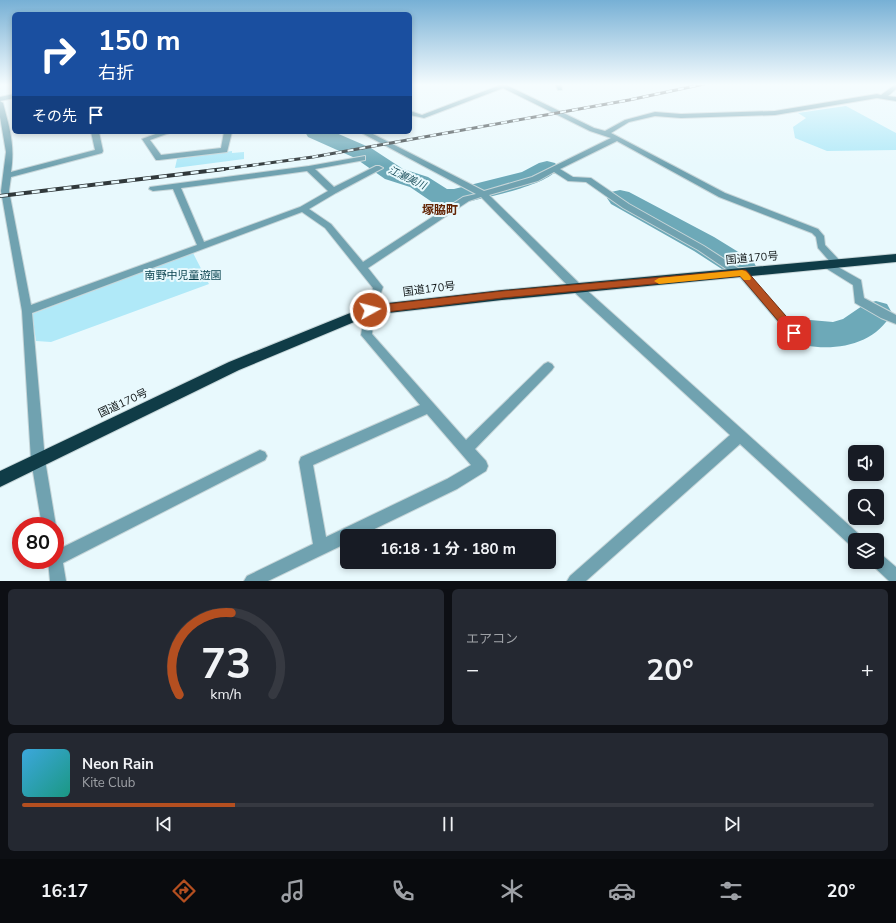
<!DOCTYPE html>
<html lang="ja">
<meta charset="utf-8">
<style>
:root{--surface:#171b24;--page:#242831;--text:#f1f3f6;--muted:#9ea1a6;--line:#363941;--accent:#b44f20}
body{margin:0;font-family:"Nunito Sans","Noto Sans JP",sans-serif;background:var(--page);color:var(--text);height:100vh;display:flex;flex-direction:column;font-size:15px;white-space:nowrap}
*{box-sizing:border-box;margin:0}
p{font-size:13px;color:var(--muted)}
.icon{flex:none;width:22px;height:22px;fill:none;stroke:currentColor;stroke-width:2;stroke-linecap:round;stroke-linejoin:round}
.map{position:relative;height:581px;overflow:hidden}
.drawer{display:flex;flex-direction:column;gap:8px;padding:8px;background:#0d0f14;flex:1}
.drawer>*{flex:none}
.banner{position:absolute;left:12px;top:12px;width:400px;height:122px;border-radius:6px;box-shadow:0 2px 6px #0003;background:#1a4fa0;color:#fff;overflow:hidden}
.fabs{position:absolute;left:848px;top:445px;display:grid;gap:8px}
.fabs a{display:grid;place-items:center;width:36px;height:36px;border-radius:6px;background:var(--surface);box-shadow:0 2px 6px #0003;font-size:20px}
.speed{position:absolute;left:12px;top:517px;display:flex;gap:8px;font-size:20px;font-weight:700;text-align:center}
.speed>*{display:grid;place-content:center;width:52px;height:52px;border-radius:50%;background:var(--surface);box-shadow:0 2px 6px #0003;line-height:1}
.speed .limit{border:6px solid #d22;background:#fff;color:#111}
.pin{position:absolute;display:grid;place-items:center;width:34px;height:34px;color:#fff;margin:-17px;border-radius:8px;box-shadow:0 2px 6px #0006}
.me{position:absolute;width:44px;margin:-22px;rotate:83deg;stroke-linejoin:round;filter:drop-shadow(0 0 3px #0008)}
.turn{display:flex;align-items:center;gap:14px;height:84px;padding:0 20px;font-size:18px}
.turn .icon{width:52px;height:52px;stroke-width:2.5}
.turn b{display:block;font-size:28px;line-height:34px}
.then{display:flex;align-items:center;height:38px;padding:0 20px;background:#0003;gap:8px;font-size:15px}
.big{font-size:30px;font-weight:700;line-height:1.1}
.drawer .widget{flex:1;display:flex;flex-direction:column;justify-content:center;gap:6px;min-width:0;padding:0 14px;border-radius:6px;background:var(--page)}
.drawer .dial{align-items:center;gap:0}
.dial svg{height:104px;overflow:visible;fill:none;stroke:var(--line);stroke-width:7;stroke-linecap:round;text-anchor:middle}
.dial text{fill:var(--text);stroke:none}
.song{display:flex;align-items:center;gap:12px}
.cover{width:48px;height:48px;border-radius:6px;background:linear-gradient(135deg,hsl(200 70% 55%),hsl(170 70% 35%))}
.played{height:4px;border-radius:2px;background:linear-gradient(90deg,var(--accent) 25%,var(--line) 25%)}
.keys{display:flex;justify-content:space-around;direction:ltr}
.heat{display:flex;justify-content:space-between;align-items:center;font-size:22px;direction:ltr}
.drawer .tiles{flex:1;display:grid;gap:8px;grid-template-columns:1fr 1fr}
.widget:last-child{grid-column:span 2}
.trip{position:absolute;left:340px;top:529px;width:216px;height:40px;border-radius:6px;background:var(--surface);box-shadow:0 2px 6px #0003;font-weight:700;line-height:40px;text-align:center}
.menu{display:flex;height:64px;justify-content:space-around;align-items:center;background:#090b0e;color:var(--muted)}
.menu .icon{width:28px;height:28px}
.menu .on{color:var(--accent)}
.menu b{font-size:18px;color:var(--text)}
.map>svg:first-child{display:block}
.green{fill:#b0e9f8}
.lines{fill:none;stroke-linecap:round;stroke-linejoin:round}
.river{fill:#6da9b8;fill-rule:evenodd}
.minor-casing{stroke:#c6d5d8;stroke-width:2}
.highway-casing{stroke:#c6d5d8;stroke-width:2}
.minor{fill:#70a2b0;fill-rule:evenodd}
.highway{fill:#103c47;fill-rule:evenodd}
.rail-far1-casing{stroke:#31393b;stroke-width:3}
.rail-casing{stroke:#31393b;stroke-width:4}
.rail-far1{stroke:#e8f9fd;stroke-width:2;stroke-dasharray:6;stroke-linecap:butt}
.rail{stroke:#e8f9fd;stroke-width:2.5;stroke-dasharray:8;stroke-linecap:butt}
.route{fill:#b44f20;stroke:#753315}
.slow{fill:#f59e0b}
.labels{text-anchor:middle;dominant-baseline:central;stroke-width:4;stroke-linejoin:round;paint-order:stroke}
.far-water-label{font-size:10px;font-style:italic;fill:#215460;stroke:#e8f9fd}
.street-label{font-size:11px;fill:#111718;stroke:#e8f9fd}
.park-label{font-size:11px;fill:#043e4a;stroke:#e8f9fd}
.neighbourhood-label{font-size:12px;font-weight:bold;fill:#632404;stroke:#e8f9fd}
</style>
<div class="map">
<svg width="896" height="581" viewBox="0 0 896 581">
<rect width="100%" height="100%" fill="#e8f9fd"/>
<path class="green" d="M 846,106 L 896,133 L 896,150 L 827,151 L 795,138 L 793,127 L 806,118 L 798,113 Z
M 232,151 L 232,153 L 244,152 L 244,159 L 175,168 L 177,159 Z
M 193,253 L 209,284 L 51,342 L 36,341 L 32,314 Z"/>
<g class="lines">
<path class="river" d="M 305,132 L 334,132 L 371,148 L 403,169 L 428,177 L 447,189 L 454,189 L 522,172 L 539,163 L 547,161 L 555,163 L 559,168 C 546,187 478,199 454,205 L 432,202 L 410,187 L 385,179 L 355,158 L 308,137 Z
M 620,190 L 629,192 L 714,237 L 753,261 L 757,268 L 753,275 L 742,279 L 731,275 L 694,251 L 611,204 L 607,198 L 611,192 Z
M 876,301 L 887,304 L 892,313 C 872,350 823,353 787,341 L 782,332 L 787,323 L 799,319 L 833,322 L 843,319 L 865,304 Z"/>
<defs>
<path id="minor" d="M 496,84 L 504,84 L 594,128 L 605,131 L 625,120 L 655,112 L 681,114 L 775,111 L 877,94 L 881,95 L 896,84 L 896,89 L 888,96 L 896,97 L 896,101 L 877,98 L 775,115 L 681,118 L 655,116 L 629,122 L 611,133 L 725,193 L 818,229 L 824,236 L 825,245 L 843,264 L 838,267 L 861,280 L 864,298 L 896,315 L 896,324 L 881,318 L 855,303 L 853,285 L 824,267 L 822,265 L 824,263 L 827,262 L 832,264 L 818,248 L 816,237 L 812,233 L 719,197 L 617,141 L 560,169 L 573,177 L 591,178 L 629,204 L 704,246 L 741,270 L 745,271 L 798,330 L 799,333 L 798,336 L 794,337 L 790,336 L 739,276 L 735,275 L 698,250 L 623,208 L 586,182 L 568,181 L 554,172 L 538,181 L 489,195 L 581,285 L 860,535 L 862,540 L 855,540 L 855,547 L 850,545 L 740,444 L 586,581 L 567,581 L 570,576 L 730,435 L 573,291 L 481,197 L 469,201 L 368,268 L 383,287 L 375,310 L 372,334 L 466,440 L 544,364 L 548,362 L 552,364 L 554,367 L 552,370 L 475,449 L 486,461 L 488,466 L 486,471 L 457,489 L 360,536 L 347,536 L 347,543 L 268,581 L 244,581 L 247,576 L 313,544 L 299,462 L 301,457 L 420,405 L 361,335 L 365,310 L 373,288 L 325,228 L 302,212 L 32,313 L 45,460 L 56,526 L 55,529 L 55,526 L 42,526 L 31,460 L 22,311 L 1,191 L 6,152 L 0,117 L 0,101 L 3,103 C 10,130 15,145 11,172 L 95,150 L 91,132 L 99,132 L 103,151 L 102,153 L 11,177 L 9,191 L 31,305 L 197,245 L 173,189 L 153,191 L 149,189 L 150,187 L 309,166 L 365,156 L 365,160 L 315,169 L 334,187 L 376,166 L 379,166 L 383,168 L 336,193 L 309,209 L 331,224 L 363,262 L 463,197 L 476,194 L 360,132 L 369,132 L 484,191 L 532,177 L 611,138 L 590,131 L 503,88 L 424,118 L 410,115 L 410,111 L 422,115 L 498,86 ZM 307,171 L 328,191 L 300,207 L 204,242 L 181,188 ZM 427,414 L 471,465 L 447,479 L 326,537 L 313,465 Z
M 555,84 L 561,84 L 562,90 L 558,90 Z
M 14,94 L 14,98 L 0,101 L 0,97 Z
M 161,132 L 172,132 L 150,140 L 161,155 L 221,148 L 224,132 L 232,132 L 227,152 L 159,160 L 156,160 L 142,139 Z
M 260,450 L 265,452 L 267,456 L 265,460 L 63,563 L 66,581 L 50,581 L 48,560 L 55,560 L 55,551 Z
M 877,553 L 882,555 L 896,567 L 896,581 L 889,581 L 872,565 L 870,562 L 877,562 Z"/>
<path id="highway" d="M 896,254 L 896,262 L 502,300 L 371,315 L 239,370 L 0,487 L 0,471 L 229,362 L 370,305 L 502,290 Z"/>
</defs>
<use href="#minor" class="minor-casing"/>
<use href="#highway" class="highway-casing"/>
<use href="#minor" class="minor"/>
<use href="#highway" class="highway"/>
<defs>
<path id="rail-far1" d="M 217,170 L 313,157 L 629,100 L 704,84"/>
<path id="rail" d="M 0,196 L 224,169"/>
</defs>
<use href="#rail-far1" class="rail-far1-casing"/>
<use href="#rail" class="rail-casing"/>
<use href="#rail-far1" class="rail-far1"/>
<use href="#rail" class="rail"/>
</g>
<linearGradient id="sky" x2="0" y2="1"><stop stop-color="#77b0d5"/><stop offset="0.51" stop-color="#f5fcfe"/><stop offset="1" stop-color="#f5fcfe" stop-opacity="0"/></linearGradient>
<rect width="896" height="166" fill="url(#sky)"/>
<path class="route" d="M 742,270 L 746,270 L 798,330 L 799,333 L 798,336 L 791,336 L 740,276 L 502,298 L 370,314 L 365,310 L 370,306 L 502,291 Z"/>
<path class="slow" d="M 742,270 C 747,271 749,274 751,278 L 750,280 L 744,280 L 740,276 L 659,284 L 654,281 L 659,278 Z"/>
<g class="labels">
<g class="far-water-label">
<text transform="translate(407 178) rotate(25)">江瀬美川</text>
</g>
<g class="street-label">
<text transform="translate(752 258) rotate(-5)">国道170号</text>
<text transform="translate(429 289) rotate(-7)">国道170号</text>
<text transform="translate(123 403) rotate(-25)">国道170号</text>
</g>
<g class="park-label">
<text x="183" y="275">南野中児童遊園</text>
</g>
<g class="neighbourhood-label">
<text x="440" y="210">塚脇町</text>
</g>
</g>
</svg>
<div class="fabs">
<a><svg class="icon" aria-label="sound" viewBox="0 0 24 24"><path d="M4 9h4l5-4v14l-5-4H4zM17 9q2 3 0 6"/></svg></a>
<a><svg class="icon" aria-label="search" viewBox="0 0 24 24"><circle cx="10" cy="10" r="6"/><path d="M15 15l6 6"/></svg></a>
<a><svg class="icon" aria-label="layers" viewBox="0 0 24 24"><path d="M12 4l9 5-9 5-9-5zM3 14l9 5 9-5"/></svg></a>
</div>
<div class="speed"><div class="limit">80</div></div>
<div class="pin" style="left:794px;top:333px;background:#d93025"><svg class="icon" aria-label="arrive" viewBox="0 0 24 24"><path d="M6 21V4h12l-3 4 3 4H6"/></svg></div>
<svg class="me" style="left:370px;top:310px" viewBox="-20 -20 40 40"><circle r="17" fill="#b44f20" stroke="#fff" stroke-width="3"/><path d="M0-11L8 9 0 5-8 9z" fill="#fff"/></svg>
<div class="trip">16:18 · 1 分 · 180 m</div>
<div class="banner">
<div class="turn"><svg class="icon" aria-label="right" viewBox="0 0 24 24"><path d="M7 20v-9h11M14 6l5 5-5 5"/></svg><div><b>150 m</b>右折</div></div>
<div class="then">その先<svg class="icon" aria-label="arrive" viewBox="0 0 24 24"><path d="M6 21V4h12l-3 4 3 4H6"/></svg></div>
</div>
</div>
<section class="drawer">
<div class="tiles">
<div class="widget dial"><svg viewBox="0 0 100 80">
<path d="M14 69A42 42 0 1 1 86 69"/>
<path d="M14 69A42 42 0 0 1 54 6" stroke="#b44f20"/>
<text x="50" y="56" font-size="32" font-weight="700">73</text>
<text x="50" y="72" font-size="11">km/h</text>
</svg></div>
<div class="widget"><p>エアコン</p>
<div class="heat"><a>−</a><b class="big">20°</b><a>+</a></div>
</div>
<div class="widget">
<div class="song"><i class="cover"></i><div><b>Neon Rain</b><p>Kite Club</p></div></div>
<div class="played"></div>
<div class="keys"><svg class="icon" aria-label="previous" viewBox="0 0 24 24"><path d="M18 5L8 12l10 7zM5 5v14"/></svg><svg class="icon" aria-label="pause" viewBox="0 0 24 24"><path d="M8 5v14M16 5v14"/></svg><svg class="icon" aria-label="next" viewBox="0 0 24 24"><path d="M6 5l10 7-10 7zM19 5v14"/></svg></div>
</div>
</div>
</section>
<nav class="menu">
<b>16:17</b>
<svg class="icon on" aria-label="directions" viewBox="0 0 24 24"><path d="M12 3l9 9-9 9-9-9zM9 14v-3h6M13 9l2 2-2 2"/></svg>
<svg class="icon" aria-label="music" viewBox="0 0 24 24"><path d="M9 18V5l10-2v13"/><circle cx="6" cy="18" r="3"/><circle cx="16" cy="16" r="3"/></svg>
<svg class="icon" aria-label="phone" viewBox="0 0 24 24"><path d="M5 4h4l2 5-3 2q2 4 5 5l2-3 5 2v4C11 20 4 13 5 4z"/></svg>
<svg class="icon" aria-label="climate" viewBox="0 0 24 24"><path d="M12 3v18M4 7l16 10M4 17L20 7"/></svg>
<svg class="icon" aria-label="car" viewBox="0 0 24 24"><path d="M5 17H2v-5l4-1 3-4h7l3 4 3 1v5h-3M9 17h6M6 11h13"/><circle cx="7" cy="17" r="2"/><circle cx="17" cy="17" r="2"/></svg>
<svg class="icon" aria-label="filters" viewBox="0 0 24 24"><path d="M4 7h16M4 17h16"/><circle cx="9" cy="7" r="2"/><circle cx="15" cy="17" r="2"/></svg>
<b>20°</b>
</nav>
